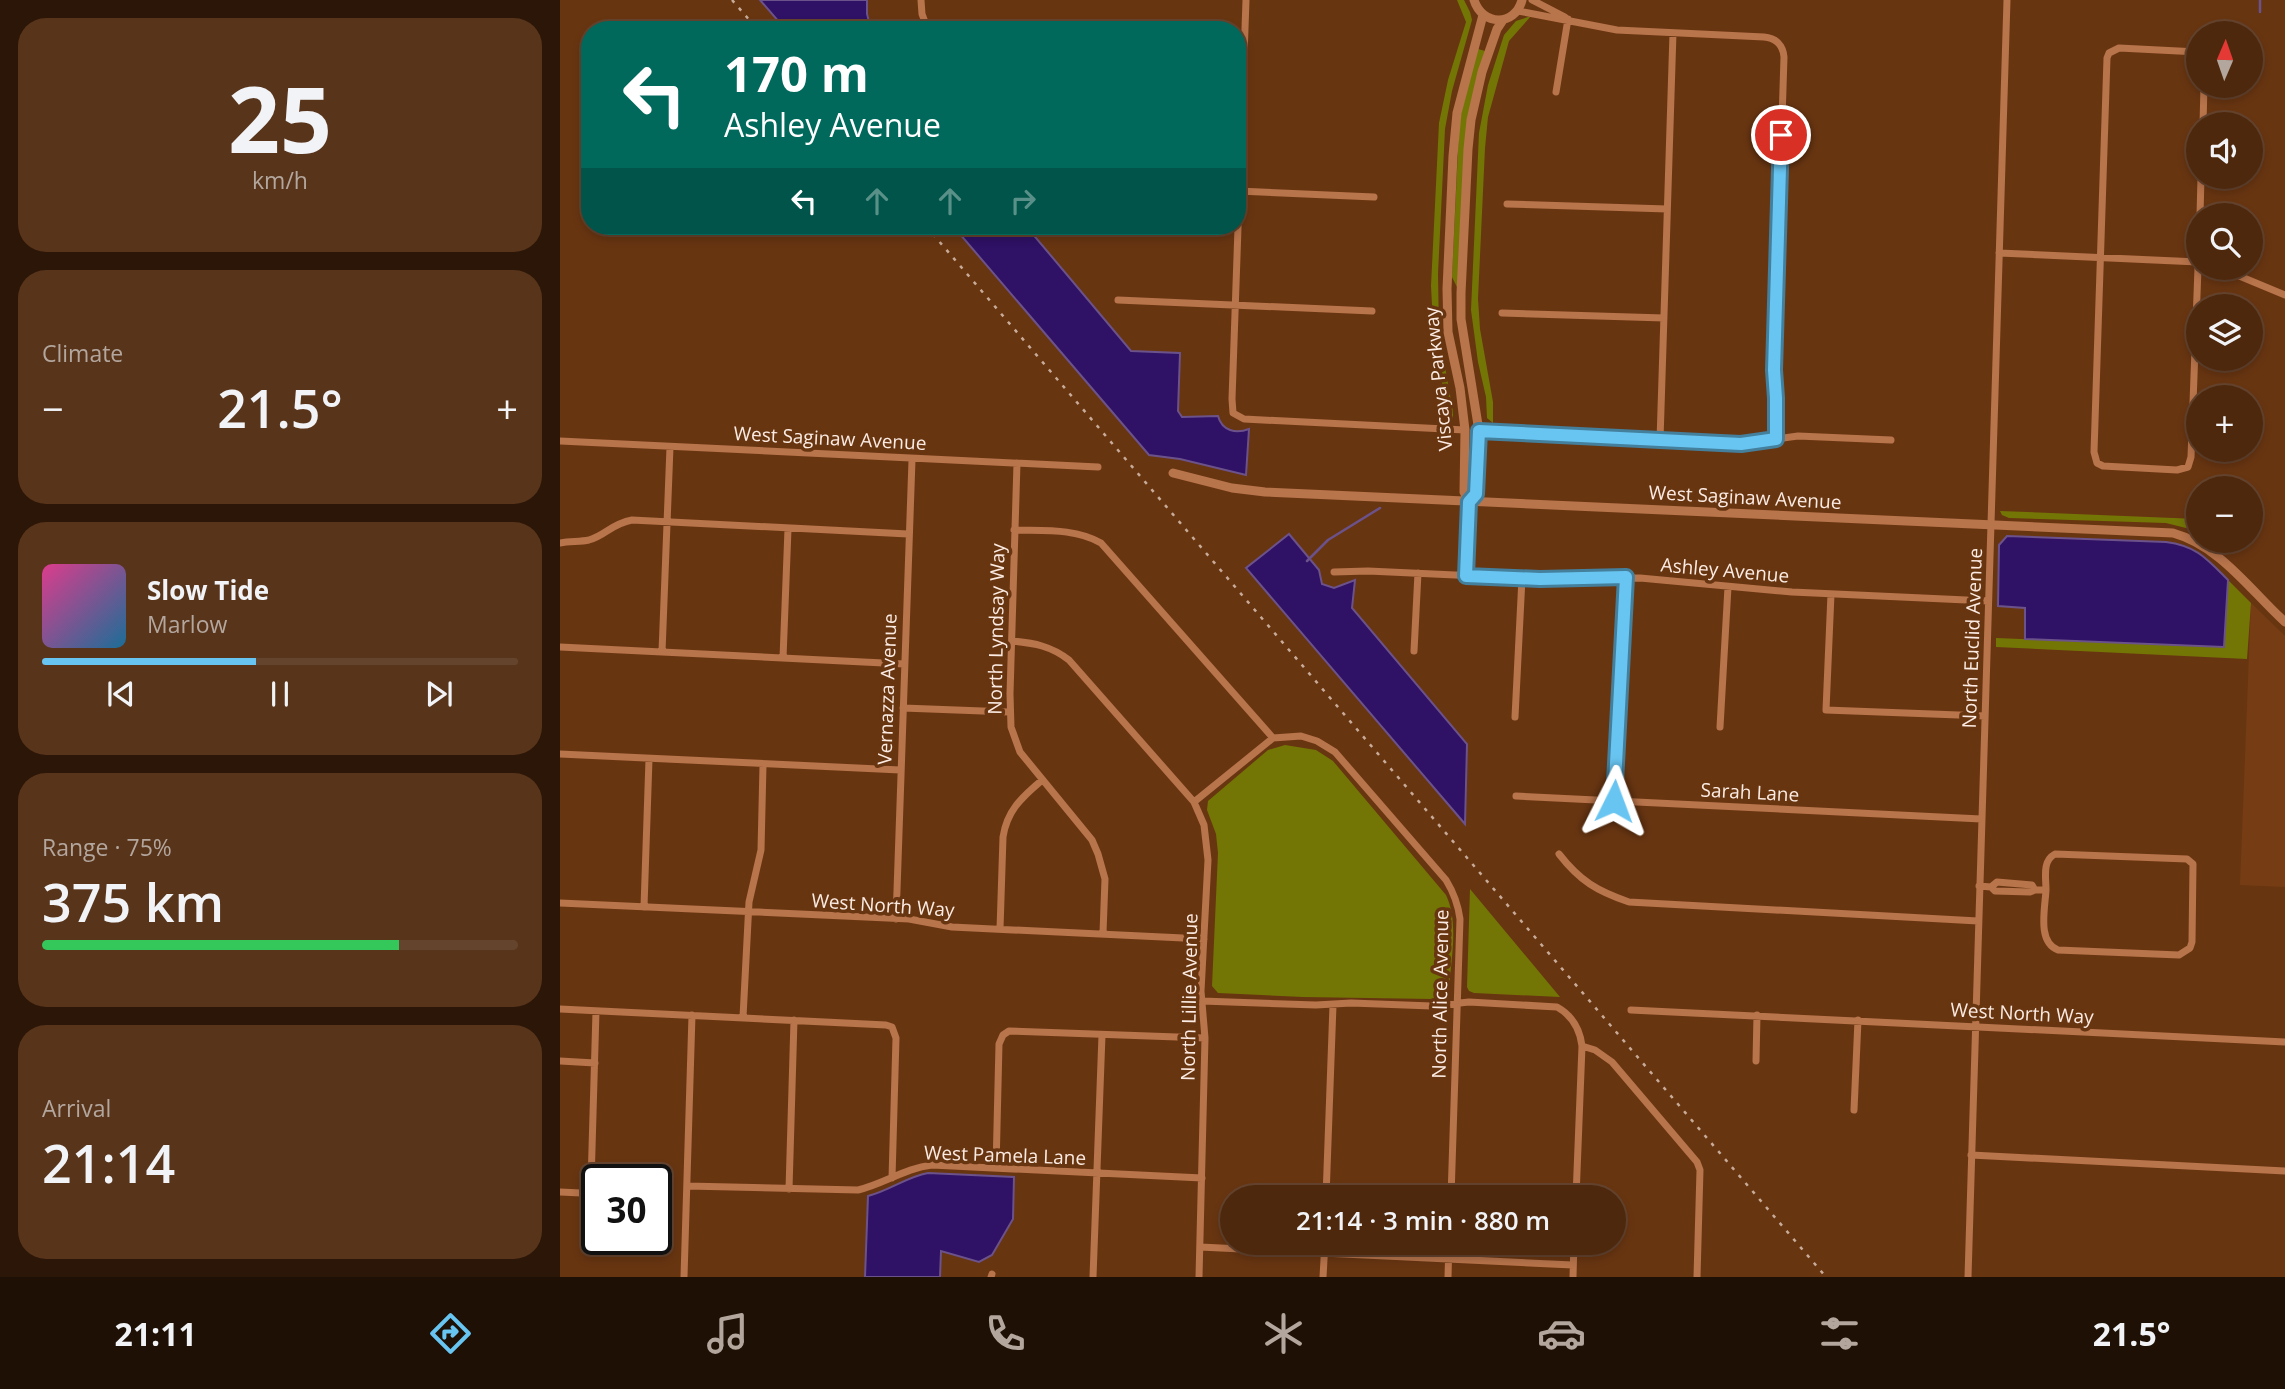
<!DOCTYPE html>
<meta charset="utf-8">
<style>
:root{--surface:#4e280d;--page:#58341b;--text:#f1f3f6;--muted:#b3a69d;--line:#65442e;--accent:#68c4f0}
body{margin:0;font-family:"Open Sans",sans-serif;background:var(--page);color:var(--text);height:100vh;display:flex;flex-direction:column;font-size:26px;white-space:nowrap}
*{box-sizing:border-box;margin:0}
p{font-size:23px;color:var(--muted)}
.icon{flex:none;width:38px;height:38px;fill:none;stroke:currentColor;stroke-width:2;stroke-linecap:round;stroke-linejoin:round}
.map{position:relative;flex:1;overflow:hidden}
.sheet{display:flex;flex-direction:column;gap:18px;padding:18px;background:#2b1607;width:560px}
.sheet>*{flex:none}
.top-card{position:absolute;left:21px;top:21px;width:665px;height:214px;border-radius:28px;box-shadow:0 4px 10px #0003,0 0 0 2px var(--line);background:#00695c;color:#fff;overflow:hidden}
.needle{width:46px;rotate:2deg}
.fabs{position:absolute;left:1626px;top:21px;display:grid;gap:14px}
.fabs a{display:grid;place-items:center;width:77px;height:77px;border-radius:50%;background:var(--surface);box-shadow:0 4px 10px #0003,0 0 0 2px var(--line);font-size:35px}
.speed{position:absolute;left:21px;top:1164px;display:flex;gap:14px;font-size:35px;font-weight:700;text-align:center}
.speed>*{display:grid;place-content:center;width:91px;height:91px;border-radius:50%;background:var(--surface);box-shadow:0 4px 10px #0003,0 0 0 2px var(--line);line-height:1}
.speed .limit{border:4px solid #111;border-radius:10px;background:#fff;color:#111}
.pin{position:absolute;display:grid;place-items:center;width:60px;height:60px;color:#fff;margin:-30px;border:4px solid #fff;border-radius:50%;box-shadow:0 2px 7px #0007}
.me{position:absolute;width:77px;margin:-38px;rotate:3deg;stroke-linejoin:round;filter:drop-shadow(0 0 5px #0008)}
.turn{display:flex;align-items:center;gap:24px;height:147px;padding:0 28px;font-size:32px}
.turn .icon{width:91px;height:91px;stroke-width:2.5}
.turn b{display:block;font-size:49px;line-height:60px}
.lanes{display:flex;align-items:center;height:66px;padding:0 28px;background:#0003;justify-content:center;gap:35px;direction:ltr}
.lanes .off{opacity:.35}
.big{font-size:52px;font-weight:600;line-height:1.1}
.sheet .widget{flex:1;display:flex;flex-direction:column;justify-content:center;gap:10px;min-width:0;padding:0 24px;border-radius:28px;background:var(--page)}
.sheet .dial{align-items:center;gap:0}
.dial b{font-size:91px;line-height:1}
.song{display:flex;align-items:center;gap:21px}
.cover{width:84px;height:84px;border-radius:10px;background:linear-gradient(135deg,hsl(330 70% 55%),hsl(200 70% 35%))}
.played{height:7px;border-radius:4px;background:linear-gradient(90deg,var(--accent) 45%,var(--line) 45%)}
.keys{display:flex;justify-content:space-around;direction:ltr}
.heat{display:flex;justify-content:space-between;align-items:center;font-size:38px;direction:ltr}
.charge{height:10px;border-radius:5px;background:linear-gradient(90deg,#34c759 75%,var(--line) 0)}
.trip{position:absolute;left:660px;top:1185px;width:406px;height:70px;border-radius:35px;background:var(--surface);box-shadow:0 4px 10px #0003,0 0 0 2px var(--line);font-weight:600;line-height:70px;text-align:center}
.dock{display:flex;height:112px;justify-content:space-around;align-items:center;background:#1f1005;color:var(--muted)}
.dock .icon{width:49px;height:49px}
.dock .selected{color:var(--accent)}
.dock b{font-size:32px;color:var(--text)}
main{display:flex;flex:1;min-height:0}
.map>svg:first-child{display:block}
.built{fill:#763d15}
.green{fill:#737605}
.water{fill:#2f1165;stroke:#6c528a;stroke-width:2}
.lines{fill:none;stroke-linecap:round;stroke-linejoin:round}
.stream{stroke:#6c528a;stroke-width:2.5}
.minor{stroke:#b8744b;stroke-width:7}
.tertiary{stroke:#b8744b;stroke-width:9}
.rail{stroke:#c8ab98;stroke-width:2.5;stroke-dasharray:3.5 7;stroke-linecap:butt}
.route-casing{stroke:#447f9c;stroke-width:18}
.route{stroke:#68c4f0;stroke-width:12}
.labels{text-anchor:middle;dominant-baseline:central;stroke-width:7;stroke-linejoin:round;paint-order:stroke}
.street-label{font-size:19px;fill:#fcebe2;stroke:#683511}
</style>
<main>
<section class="sheet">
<div class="widget dial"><b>25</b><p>km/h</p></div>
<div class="widget"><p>Climate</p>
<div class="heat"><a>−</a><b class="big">21.5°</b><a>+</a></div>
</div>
<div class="widget">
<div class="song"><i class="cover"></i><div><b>Slow Tide</b><p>Marlow</p></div></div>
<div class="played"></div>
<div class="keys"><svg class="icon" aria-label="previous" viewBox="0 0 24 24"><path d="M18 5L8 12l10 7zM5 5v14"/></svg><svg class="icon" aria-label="pause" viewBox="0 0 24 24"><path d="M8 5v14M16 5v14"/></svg><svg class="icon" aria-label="next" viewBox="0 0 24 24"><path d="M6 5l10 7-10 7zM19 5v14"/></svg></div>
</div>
<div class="widget"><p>Range · 75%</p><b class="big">375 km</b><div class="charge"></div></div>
<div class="widget"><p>Arrival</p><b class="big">21:14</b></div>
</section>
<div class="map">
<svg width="1725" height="1277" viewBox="0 0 1725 1277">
<rect width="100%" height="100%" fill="#683511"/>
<path class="built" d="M 1691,603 L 1725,636 L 1725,887 L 1680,885 Z"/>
<path class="green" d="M 897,0 L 904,0 L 910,12 L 912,20 L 892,91 L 885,129 L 878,274 L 879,333 L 893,412 L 893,418 L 887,422 L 887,408 L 874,342 L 871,286 L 879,123 L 888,80 L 906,22 Z
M 971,16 L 949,41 L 928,117 L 925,148 L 918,299 L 920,329 L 933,402 L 933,423 L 927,418 L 926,397 L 918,362 L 911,310 L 919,133 L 928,85 L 944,35 L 956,21 Z
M 918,49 L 925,51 L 908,117 L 898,289 L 892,277 L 899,129 L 903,100 Z
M 1440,511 L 1638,519 L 1638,531 L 1606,523 L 1449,518 L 1442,515 Z
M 1668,580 L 1691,603 L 1687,659 L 1436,647 L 1436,638 L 1664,647 Z
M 725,745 L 756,750 L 773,761 L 886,895 C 899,922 891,959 889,989 L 883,995 L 873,999 L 743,997 L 658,993 L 652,986 L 658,853 L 656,834 L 647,810 L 648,801 L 708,750 Z
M 910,889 L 1000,997 L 914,993 L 909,991 L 907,987 Z"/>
<path class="water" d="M 200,0 L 307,0 L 307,14 L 311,30 L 226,30 Z
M 393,226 L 466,226 L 571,351 L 620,353 L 618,411 L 622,417 L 658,416 C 662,431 676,434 689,429 L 686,475 L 620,459 L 589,455 Z
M 729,534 L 759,570 L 762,584 L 774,588 L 795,580 L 792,608 L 907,744 L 905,824 L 686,568 Z
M 1447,536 L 1606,542 C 1637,546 1647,559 1668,580 L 1664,647 L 1465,639 L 1465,608 L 1438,606 L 1439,545 Z
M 368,1173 L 454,1177 L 453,1219 L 432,1255 L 419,1262 L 381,1251 L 380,1277 L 305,1277 L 308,1196 C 331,1190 346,1177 368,1173 Z"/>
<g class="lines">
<path class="stream" d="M 1700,12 L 1700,0
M 747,561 L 768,540 L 820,508"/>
<path class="minor" d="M 361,0 L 362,14 L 368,30
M 686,0 L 672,399 L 673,413 L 684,419 L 905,430
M 972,0 L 1005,17
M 958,11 L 1057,30 L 1204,37 C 1216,38 1223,45 1224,57 L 1214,370 L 1216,439
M 1638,52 L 1559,48 L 1549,53 L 1547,58 L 1534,452 L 1537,463 L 1543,466 L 1617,470 L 1628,467 L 1631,457 L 1638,268
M 996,92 L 1008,19
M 1643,124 L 1644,86
M 678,191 L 814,197
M 947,204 L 1107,209
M 1640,215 L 1641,177
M 1439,253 L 1638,262
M 1660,268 L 1725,295
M 558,300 L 812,311
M 942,313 L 1104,318
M 919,431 L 1181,444 L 1238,436 L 1331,440
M 1100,440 L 1113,33
M 0,441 L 538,467
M 457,463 L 450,694 L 451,727 L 460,752 L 532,840 L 538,854 L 545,879 L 543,933
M 454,530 C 483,531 515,528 541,543 L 713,738
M 0,543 C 10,541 20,542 29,540 C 46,535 51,524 72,520 L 348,534
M 774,572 L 808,571 L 980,579 L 1080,578 L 1232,592 L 1428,601
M 906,576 L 909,502
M 1271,594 L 1266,710 L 1425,716
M 452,641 C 474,643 491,646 509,660 L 634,802 L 644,825 L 648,860 L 641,991 L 645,1038 L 639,1277
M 0,647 L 344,664
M 854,651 L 858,573
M 102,652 L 110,447
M 223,658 L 228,529
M 343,708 L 449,712
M 955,717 L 962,578
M 1160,727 L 1168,587
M 0,754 L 340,770
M 956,796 L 1421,819
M 1054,801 L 1066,577
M 634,802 L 713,738 L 741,736 L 757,741 L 775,752 L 886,880 C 894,893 898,904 900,919 L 891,1197
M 999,854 C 1020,881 1037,891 1069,902 L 1418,921
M 1419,886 L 1431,887 L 1435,891 L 1470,892 L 1475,890 L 1472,885 L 1437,882 L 1431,887
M 1475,890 L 1486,890 C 1486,877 1482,861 1495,854 L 1627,859 L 1633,864 L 1632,942 L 1630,948 L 1619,955 L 1498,950 C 1477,942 1485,909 1486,890
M 0,903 L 349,919 L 392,927 L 644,939
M 84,907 L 89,759
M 336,919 L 352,460
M 440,929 L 443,837 C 447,811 461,798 481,781
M 642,1001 L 756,1005 L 791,1003 L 872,1006 L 909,1002 L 997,1007 C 1013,1016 1020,1029 1022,1046 L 1016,1197
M 0,1009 L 326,1025 L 332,1027 L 336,1038 L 332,1178
M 1071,1010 L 1725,1042
M 183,1017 L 189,902 L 201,850 L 203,765
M 1022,1046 L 1035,1050 L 1052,1062 L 1137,1162 L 1140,1170 L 1137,1277
M 0,1061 L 35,1063
M 1196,1061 L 1197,1015
M 1294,1110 L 1298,1020
M 1411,1155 L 1725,1171
M 436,1168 L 439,1044 L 443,1035 L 449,1031 L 645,1038
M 127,1186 L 298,1190 C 324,1184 345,1168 372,1165 L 642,1178
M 229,1189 L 234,1020
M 0,1192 L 21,1193 L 29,1189 L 31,1183 L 36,1011
M 766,1197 L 773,1005
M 640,1247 L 1013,1265
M 124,1277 L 132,1015
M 431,1277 L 432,1274
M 533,1277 L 542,1035
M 763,1277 L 765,1242
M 888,1277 L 889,1242
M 1013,1277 L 1014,1242
M 1408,1277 L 1447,0"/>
<path class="tertiary" d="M 914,0 C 922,26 955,27 962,0
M 613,473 L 672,488 L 705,492 L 1613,533 C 1660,546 1690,590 1725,622
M 909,502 L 904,492 L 905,430 L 900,388 L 888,332 L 887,289 L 893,156 L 897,113 L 923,15
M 909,502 L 916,494 L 919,431 L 901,319 L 901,293 L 908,149 L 911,120 L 922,72 L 937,29 L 943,20"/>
<path class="rail" d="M 172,0 L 198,30
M 366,226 L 1266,1277"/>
</g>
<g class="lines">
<defs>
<path id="route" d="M 1054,801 L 1066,577 L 980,579 L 906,576 L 909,502 L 916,494 L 919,431 L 1181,444 L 1216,439 L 1216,398 L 1214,370 L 1221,135"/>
</defs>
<use href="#route" class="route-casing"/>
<use href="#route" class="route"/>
</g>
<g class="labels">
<g class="street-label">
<text transform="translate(878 379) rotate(-96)">Viscaya Parkway</text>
<text transform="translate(270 438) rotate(3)">West Saginaw Avenue</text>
<text transform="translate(1185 497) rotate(3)">West Saginaw Avenue</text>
<text transform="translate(1165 570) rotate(5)">Ashley Avenue</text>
<text transform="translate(436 629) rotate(-89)">North Lyndsay Way</text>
<text transform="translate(1412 638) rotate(-88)">North Euclid Avenue</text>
<text transform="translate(327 689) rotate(-88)">Vernazza Avenue</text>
<text transform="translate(1190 792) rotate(3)">Sarah Lane</text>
<text transform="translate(323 905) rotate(4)">West North Way</text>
<text transform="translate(880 994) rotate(-89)">North Alice Avenue</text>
<text transform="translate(629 997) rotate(-89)">North Lillie Avenue</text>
<text transform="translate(1462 1013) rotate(3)">West North Way</text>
<text transform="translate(445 1155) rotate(2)">West Pamela Lane</text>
</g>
</g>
</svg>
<div class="fabs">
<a><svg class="needle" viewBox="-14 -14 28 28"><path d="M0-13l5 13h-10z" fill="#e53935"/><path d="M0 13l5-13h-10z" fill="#b3a69d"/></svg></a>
<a><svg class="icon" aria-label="sound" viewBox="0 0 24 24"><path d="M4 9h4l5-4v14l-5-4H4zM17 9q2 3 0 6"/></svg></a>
<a><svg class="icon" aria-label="search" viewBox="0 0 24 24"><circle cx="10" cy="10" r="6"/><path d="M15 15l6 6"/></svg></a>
<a><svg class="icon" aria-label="layers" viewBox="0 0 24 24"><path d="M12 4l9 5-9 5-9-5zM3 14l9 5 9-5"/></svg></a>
<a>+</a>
<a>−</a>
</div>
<div class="speed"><div class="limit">30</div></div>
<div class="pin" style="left:1221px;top:135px;background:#d93025"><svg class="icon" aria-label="arrive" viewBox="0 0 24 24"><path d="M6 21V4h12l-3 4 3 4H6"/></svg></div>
<svg class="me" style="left:1054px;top:801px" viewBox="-20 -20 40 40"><path d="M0-17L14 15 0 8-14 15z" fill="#68c4f0" stroke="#fff" stroke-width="4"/></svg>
<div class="trip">21:14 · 3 min · 880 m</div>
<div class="top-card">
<div class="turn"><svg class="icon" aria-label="left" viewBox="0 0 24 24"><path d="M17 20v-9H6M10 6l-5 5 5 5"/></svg><div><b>170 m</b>Ashley Avenue</div></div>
<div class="lanes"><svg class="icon" aria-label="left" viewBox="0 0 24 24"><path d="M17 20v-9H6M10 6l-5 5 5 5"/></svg><svg class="icon off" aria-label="ahead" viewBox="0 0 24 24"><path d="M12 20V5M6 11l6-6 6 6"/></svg><svg class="icon off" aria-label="ahead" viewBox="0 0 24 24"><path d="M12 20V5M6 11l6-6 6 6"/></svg><svg class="icon off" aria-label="right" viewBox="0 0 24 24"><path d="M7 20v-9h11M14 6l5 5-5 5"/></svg></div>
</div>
</div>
</main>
<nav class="dock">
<b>21:11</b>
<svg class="icon selected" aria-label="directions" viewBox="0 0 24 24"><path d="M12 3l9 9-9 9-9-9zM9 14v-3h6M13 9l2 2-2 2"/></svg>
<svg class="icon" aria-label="music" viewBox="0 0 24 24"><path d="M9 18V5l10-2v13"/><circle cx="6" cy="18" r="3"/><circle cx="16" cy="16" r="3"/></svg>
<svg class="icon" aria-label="phone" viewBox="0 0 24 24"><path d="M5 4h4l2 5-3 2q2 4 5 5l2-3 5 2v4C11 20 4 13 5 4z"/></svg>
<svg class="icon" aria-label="climate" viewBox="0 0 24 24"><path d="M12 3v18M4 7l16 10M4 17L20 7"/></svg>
<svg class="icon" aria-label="car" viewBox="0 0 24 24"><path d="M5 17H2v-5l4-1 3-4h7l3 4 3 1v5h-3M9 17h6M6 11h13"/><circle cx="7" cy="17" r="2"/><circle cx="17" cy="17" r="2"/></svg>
<svg class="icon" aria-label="filters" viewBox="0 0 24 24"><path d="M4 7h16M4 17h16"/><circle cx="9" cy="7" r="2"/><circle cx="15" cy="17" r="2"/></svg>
<b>21.5°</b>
</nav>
